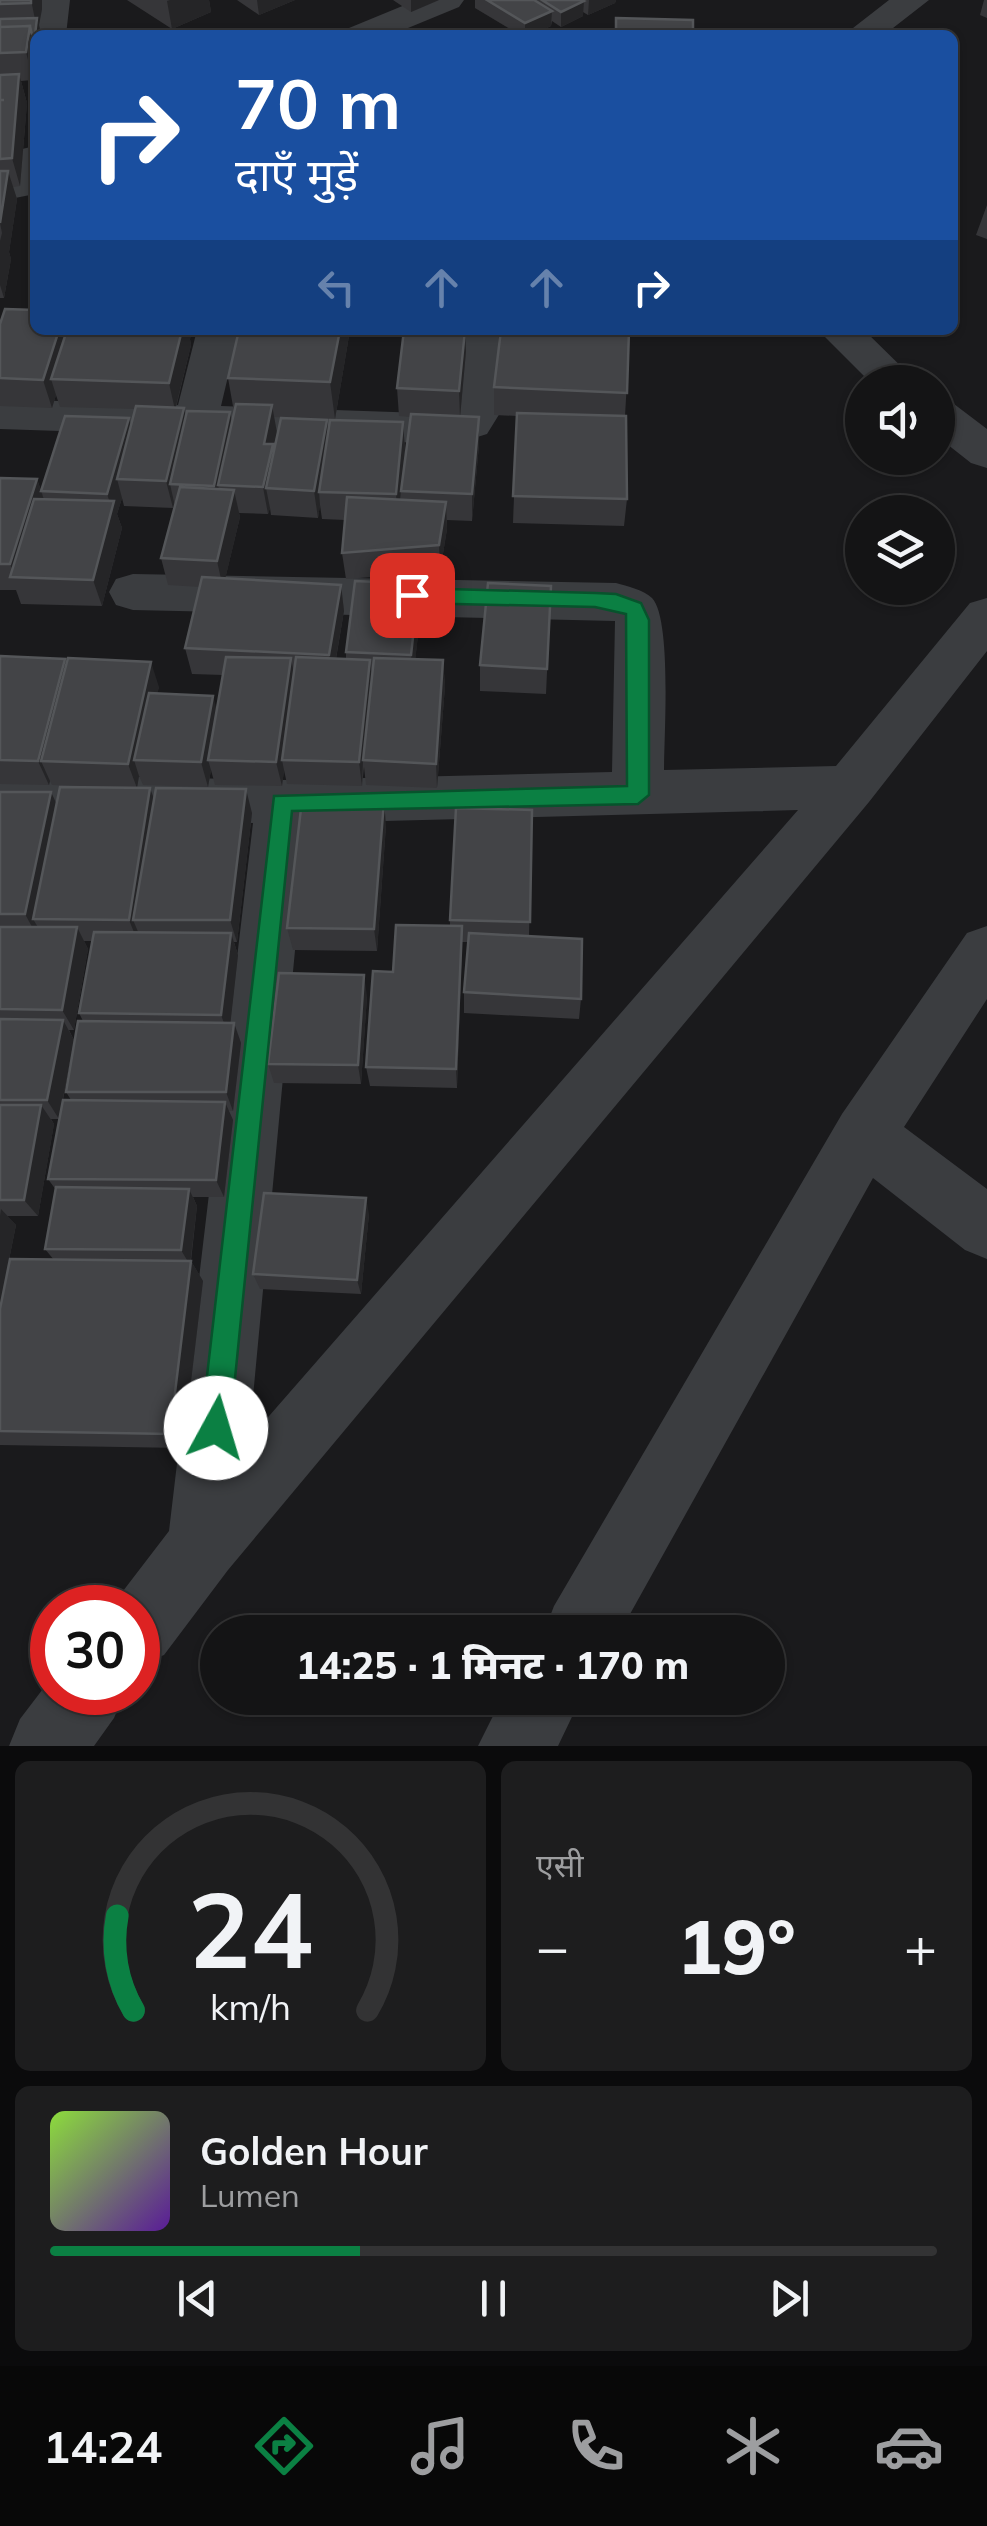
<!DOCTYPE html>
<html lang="hi">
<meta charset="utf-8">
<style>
:root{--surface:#141415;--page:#1d1d1e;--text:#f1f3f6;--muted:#9d9ea0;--line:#333334;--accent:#0b8043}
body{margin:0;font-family:Mulish,"Noto Sans Devanagari",sans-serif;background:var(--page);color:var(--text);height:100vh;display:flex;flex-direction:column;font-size:38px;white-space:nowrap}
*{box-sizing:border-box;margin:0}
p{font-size:32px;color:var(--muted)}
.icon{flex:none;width:55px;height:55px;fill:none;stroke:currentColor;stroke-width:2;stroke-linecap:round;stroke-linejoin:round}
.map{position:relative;height:1746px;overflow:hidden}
.sheet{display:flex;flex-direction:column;gap:15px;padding:15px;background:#0b0b0c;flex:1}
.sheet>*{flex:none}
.guide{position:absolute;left:30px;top:30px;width:928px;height:305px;border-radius:15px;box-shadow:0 2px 8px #0004,0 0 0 2px var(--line);background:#1a4fa0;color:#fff;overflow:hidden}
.tools{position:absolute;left:845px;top:365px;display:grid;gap:20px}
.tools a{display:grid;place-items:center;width:110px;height:110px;border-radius:50%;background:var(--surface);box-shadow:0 2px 8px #0004,0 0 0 2px var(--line);font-size:50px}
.speed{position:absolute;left:30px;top:1585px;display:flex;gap:20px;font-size:50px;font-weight:700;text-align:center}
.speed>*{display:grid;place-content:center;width:130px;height:130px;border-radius:50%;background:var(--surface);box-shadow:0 2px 8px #0004,0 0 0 2px var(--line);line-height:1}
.speed .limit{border:15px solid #d22;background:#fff;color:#111}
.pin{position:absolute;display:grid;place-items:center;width:85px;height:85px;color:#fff;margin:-42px;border-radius:20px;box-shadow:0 5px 15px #0006}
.me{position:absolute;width:110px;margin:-55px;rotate:6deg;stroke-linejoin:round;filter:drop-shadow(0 0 8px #0008)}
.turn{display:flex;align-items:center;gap:35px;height:210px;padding:0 40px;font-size:45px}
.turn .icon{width:130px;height:130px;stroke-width:2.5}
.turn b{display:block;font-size:70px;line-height:85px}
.lanes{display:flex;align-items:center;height:95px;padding:0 40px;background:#0003;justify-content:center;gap:50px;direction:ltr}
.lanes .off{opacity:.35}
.big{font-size:75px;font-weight:800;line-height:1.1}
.sheet .widget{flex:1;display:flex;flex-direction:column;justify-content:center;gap:15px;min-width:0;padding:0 35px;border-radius:15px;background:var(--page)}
.sheet .dial{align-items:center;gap:0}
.dial svg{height:260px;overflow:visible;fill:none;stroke:var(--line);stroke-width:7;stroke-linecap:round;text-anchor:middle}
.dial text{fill:var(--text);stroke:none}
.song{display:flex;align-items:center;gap:30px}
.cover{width:120px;height:120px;border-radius:15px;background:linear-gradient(135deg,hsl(90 70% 55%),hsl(270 70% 35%))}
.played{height:10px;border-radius:5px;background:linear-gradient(90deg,var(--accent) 35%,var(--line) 35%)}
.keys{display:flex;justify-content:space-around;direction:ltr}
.heat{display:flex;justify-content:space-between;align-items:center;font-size:55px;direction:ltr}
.sheet .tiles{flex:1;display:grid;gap:15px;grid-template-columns:1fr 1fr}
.widget:last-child{grid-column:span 2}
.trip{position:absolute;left:200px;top:1615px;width:585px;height:100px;border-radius:50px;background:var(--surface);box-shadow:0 2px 8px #0004,0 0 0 2px var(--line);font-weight:800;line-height:100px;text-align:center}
.dock{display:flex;height:160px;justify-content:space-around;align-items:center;background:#080808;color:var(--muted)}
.dock .icon{width:70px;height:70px}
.dock .active{color:var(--accent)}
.dock b{font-size:45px;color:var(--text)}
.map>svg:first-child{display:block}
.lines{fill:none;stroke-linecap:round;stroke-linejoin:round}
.minor{fill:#3b3d40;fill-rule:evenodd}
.wall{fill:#363639;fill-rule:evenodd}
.shaded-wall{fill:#252527}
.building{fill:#434447;stroke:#545659;stroke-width:2.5}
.route{fill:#0b8043;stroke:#07532c;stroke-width:2.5}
</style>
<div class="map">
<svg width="987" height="1746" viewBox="0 0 987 1746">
<rect width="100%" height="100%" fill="#1a1a1c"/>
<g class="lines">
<path class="minor" d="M 36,0 L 70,0 L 66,35 L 35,35 L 35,40 L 32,35 Z
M 417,0 L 464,0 L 459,7 L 391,35 L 344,35 L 349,28 Z
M 889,0 L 929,0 L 884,35 L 844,35 Z
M 35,146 L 35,194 L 0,201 L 0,177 L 11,175 L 22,149 Z
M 197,330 L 239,330 L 221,406 L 452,414 L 456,411 L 460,330 L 502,330 L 500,413 L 487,434 L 455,444 L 0,429 L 0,399 L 178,405 Z
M 818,330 L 864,330 L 917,382 L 870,382 Z
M 938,400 L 954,404 L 987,429 L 987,468 L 971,463 L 938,437 Z
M 133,574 L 616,583 C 627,586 644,590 652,598 C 672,619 664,737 664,770 L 836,766 L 970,603 L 987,598 L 987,651 L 869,802 L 228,1570 L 164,1655 L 138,1666 L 138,1608 L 110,1608 L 169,1531 L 253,823 L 0,818 L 0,774 L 282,780 L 612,772 L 615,621 L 133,610 L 116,605 L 109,592 L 116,579 ZM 798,810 L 249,1439 L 307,823 Z
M 987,926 L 987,999 L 904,1127 L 987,1189 L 987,1259 L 965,1250 L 873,1178 L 620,1632 L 544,1632 L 554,1606 L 842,1114 L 967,933 Z
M 52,1677 L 52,1692 L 125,1692 L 114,1718 L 94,1746 L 9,1746 L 20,1719 Z
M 502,1698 L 581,1698 L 558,1746 L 478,1746 Z"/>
</g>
<path class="wall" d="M 0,0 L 42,0 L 42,9 L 39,25 L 41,33 L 35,35 L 35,70 L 33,80 L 21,81 L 27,103 L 20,186 L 13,187 L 17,199 L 9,252 L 11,259 L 4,298 L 0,298 Z
M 127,0 L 209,0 L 211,12 L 172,29 Z
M 237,0 L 295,0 L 259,15 Z
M 393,0 L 439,0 L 411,12 Z
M 475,0 L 616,0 L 615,3 L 588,15 L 583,12 L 583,16 L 561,27 L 552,21 L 551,26 L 532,35 L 520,35 L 475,8 Z
M 984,0 L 987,0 L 987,18 L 980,15 Z
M 616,18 L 693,20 L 693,35 L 615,35 Z
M 987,205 L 987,239 L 976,235 Z
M 0,324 L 35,330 L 192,330 L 190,339 L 191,345 L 176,408 L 186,417 L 230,412 L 232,422 L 234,412 L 228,378 L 239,330 L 350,330 L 335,419 L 274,417 L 277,433 L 274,452 L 327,420 L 328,430 L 403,422 L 405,450 L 402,483 L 410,417 L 399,416 L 397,388 L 466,351 L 460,416 L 479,445 L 472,521 L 447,520 L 447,529 L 440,572 L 346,579 L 342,553 L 345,520 L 322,519 L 320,505 L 318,518 L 271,515 L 270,508 L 268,514 L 239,513 L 240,517 L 225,579 L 341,585 L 344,611 L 336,659 L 346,659 L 346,652 L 419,584 L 421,610 L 415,660 L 443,660 L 445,686 L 437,788 L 366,785 L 364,767 L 362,786 L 287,784 L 284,770 L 282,786 L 215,785 L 211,770 L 208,787 L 143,785 L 139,776 L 137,787 L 154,798 L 252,813 L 237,942 L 234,942 L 238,955 L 230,1023 L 234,1023 L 241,1043 L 233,1111 L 229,1111 L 233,1120 L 224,1197 L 193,1197 L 197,1206 L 191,1261 L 203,1281 L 183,1448 L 0,1445 L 0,1309 L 54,1260 L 45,1249 L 56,1190 L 48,1179 L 59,1119 L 51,1119 L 54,1124 L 38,1216 L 7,1216 L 16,1225 L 0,1305 L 0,792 L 51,792 L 57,805 L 104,787 L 52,785 L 50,781 L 49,785 L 0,784 L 0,656 L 67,664 L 159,687 L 157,693 L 217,710 L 223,675 L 192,674 L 185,648 L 200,587 L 168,585 L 161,558 L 175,506 L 174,502 L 173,508 L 124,506 L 122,498 L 117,514 L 122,528 L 102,606 L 21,604 L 16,590 L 0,590 L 0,478 L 37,479 L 44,499 L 41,491 L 131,426 L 136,409 L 60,407 L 56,395 L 52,408 L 0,406 ZM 84,941 L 92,941 L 79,1013 L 83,1021 L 66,1092 L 71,1100 L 63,1100 L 74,1040 L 69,1030 L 74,1030 L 88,949 Z
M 498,330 L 630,330 L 625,416 L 627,499 L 624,526 L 513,523 L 517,416 L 494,415 L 494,387 L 499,343 L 498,343 Z
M 551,586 L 546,694 L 480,691 L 480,665 Z
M 532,810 L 529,936 L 581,999 L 579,1019 L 464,1013 L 464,992 L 468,942 L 462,942 L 457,1088 L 370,1086 L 366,1067 L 393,972 L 450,926 L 450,920 Z
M 386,825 L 377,951 L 293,950 L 287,928 Z
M 367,996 L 361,1084 L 274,1083 L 268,1064 Z
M 369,1214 L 361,1294 L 260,1289 L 253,1274 Z"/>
<path class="shaded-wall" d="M 31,0 L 42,0 L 42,9 L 39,25 L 41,35 L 35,35 L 35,37 L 35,35 L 36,24 Z
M 170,0 L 209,0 L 211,12 L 172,29 L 167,1 Z
M 257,0 L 295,0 L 259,15 Z
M 411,0 L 439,0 L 411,12 Z
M 589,0 L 616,0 L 615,3 L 588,15 Z
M 584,1 L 583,16 L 561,27 L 561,12 Z
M 552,11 L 551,26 L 532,35 L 525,35 L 525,23 Z
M 30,26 L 35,45 L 33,80 L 26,52 Z
M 19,74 L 27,103 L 20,186 L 12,158 Z
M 8,171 L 17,199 L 9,252 L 11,259 L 4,298 L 0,285 L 0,241 L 2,233 L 0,223 Z
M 59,330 L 71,330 L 51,379 L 56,395 L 52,408 L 43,380 Z
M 182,330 L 192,330 L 190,339 L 191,345 L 175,410 L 169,383 Z
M 340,330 L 350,330 L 335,419 L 330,382 Z
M 465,330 L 466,351 L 460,418 L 459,391 Z
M 272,405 L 277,433 L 273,449 L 277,472 L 266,488 L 270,508 L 268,514 L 263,487 L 264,444 Z
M 184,408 L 190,436 L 170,484 L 174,502 L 173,508 L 166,481 Z
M 230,412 L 235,440 L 218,485 L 222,503 L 220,513 L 214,486 Z
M 479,417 L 479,445 L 472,521 L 472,494 Z
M 129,418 L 136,446 L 117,479 L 122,498 L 117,514 L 122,528 L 102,606 L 93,580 L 112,509 L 107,494 Z
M 327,420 L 330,447 L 319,492 L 320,505 L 318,518 L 314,491 Z
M 403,422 L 405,450 L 398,521 L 396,494 Z
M 37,479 L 46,506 L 15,577 L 10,564 Z
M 234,490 L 240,517 L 223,588 L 217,561 Z
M 446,502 L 447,529 L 440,572 L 439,545 Z
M 419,584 L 421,610 L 413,680 L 411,655 Z
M 341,585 L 344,611 L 332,681 L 329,655 Z
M 291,658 L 296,683 L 282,760 L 284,770 L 282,786 L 276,762 Z
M 65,659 L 75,684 L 41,761 L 50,781 L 49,785 L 38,761 Z
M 370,660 L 373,685 L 363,760 L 362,786 L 359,762 Z
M 443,660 L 445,686 L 437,788 L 436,764 Z
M 151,662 L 159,687 L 143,760 L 134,760 L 139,776 L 137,788 L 128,764 Z
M 213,696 L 220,721 L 208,760 L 211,770 L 208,787 L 201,762 Z
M 150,788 L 159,812 L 133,920 L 139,934 L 138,942 L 129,920 Z
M 246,789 L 252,813 L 237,942 L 230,920 Z
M 51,792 L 62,816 L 33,919 L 39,929 L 37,936 L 25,914 Z
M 384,801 L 386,825 L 377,951 L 374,929 Z
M 462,926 L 462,948 L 457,1088 L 456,1069 Z
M 77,927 L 88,949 L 74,1030 L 62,1010 Z
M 231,933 L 238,955 L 229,1036 L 221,1015 Z
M 364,975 L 367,996 L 361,1084 L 358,1065 Z
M 63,1020 L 74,1040 L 59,1119 L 47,1100 Z
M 234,1023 L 241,1043 L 233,1111 L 226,1092 Z
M 225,1102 L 233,1120 L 224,1197 L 216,1180 Z
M 41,1105 L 54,1124 L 38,1216 L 24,1200 Z
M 189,1189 L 197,1206 L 190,1265 L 181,1250 Z
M 366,1198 L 369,1214 L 361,1294 L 357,1280 Z
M 1,1209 L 16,1225 L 0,1305 L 0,1216 Z
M 191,1261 L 203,1281 L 183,1448 L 170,1434 Z"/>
<path class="building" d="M 0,0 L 31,0 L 31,3 L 0,4 Z
M 487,0 L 534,0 L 552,11 L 525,23 Z
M 542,0 L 582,0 L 584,1 L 561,12 Z
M 37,18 L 35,35 L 32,35 L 30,26 L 0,27 L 0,19 Z
M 616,18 L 693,20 L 693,33 L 616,31 Z
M 30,26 L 26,52 L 0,53 L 0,27 Z
M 19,74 L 12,158 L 0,159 L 0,100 L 4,100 L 0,100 L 0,75 Z
M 0,171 L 8,171 L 0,223 Z
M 5,309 L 35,310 L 35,330 L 59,330 L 43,380 L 0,378 L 0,324 Z
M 67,330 L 182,330 L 169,383 L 51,379 Z
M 239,330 L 340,330 L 330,382 L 228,378 Z
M 404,330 L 465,330 L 459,391 L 397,388 Z
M 501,330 L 629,330 L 627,393 L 494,387 Z
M 236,404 L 272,405 L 264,444 L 273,444 L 263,487 L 218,485 Z
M 136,406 L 184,408 L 166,481 L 117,479 Z
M 187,411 L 230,412 L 214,486 L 170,484 Z
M 517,413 L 626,416 L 627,499 L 513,496 Z
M 411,414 L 479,417 L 472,494 L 401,491 Z
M 65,416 L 129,418 L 107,494 L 41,491 Z
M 281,418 L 327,420 L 314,491 L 266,488 Z
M 330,420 L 403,422 L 396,494 L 319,492 Z
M 0,478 L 37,479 L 10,564 L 0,564 Z
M 180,487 L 234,490 L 217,561 L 161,558 Z
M 347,497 L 446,502 L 439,545 L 342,553 Z
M 34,499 L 114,501 L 93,580 L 10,577 Z
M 202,577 L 341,585 L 329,655 L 185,648 Z
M 355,581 L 419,584 L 411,655 L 346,652 Z
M 488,583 L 551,586 L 547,669 L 480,665 Z
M 0,656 L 65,659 L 38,761 L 0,760 Z
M 226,657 L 291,658 L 276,762 L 208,760 Z
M 296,657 L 370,660 L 359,762 L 282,760 Z
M 68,658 L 151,662 L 128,764 L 41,761 Z
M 374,658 L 443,660 L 436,764 L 363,760 Z
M 149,693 L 213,696 L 201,762 L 134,760 Z
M 60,787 L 150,788 L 129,920 L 33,919 Z
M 156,788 L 246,789 L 230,920 L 133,920 Z
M 0,792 L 51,792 L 25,914 L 0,914 Z
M 302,800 L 384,801 L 374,929 L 287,928 Z
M 456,808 L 532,810 L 530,922 L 450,920 Z
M 396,925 L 462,926 L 456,1069 L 366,1067 L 373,971 L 393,972 Z
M 0,927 L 77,927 L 62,1010 L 0,1009 Z
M 94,932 L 231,933 L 221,1015 L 79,1013 Z
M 469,933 L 582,939 L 581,999 L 464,992 Z
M 279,973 L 364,975 L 358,1065 L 268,1064 Z
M 0,1019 L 63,1020 L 47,1100 L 0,1100 Z
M 78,1021 L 234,1023 L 226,1092 L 66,1092 Z
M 63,1100 L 225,1102 L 216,1180 L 48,1179 Z
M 0,1105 L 41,1105 L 24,1200 L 0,1200 Z
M 56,1187 L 189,1189 L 181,1250 L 45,1249 Z
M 264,1193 L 366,1198 L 357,1280 L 253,1274 Z
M 10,1259 L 191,1261 L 170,1434 L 0,1431 L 0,1309 Z"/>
<path class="route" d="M 412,588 L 595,593 L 616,594 L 641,603 L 649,620 L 649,795 L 638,804 L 292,811 L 230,1428 L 225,1437 L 216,1442 L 206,1437 L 201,1428 L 274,796 L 627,786 L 626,614 L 595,607 L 412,603 L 402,595 Z"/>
</svg>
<div class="tools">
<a><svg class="icon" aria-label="sound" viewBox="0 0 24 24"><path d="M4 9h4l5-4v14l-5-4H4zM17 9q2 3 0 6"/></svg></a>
<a><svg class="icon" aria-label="layers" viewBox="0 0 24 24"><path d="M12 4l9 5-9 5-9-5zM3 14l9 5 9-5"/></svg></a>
</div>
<div class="speed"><div class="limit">30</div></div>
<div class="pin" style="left:412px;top:595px;background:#d93025"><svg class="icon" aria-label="arrive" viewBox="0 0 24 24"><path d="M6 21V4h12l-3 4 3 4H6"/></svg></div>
<svg class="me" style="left:216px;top:1428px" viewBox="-20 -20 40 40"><circle r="19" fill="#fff"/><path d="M0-13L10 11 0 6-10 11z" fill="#0b8043"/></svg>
<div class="trip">14:25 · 1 मिनट · 170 m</div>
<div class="guide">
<div class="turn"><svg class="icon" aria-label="right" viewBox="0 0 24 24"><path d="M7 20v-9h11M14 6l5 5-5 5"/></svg><div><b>70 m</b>दाएँ मुड़ें</div></div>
<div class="lanes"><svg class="icon off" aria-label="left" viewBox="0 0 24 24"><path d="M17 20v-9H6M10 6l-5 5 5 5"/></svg><svg class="icon off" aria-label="ahead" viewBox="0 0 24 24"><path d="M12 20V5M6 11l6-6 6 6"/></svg><svg class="icon off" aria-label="ahead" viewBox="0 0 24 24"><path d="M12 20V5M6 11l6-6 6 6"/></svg><svg class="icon" aria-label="right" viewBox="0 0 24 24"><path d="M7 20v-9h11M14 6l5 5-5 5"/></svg></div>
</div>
</div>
<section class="sheet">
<div class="tiles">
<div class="widget dial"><svg viewBox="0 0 100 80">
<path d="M14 69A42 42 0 1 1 86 69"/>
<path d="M14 69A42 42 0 0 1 9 40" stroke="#0b8043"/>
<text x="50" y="56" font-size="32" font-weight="700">24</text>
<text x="50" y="72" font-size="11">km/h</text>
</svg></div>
<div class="widget"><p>एसी</p>
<div class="heat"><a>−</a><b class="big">19°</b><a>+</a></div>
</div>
<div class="widget">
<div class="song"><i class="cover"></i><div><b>Golden Hour</b><p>Lumen</p></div></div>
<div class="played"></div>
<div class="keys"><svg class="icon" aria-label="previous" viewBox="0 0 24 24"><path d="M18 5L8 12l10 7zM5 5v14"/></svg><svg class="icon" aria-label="pause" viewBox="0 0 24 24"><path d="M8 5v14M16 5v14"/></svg><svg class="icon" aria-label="next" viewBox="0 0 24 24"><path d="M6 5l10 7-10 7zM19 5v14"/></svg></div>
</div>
</div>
</section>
<nav class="dock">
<b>14:24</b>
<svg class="icon active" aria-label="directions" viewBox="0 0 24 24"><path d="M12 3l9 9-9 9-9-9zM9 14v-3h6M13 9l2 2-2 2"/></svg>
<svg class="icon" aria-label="music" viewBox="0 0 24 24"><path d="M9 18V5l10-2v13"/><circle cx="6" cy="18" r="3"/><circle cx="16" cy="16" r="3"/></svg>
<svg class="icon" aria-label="phone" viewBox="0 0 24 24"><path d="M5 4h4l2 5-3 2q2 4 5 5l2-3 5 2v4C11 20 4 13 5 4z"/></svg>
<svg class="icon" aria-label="climate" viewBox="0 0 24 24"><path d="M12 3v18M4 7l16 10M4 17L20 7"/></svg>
<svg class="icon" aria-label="car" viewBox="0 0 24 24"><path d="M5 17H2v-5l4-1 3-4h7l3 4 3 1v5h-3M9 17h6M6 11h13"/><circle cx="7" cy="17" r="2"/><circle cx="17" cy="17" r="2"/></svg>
</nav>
